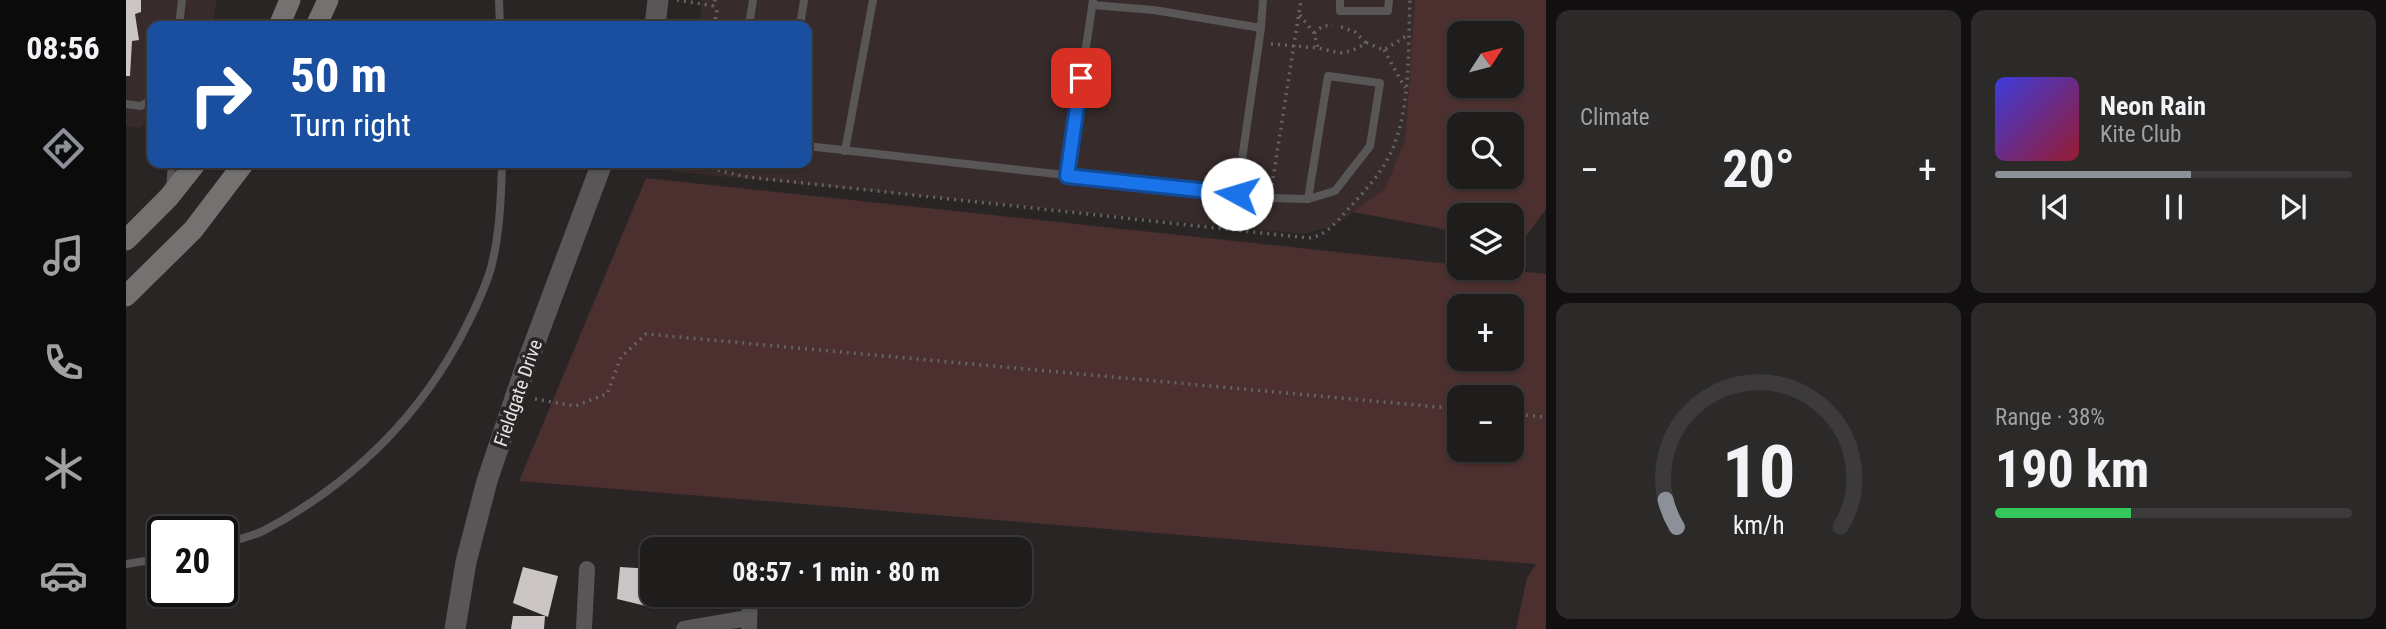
<!DOCTYPE html>
<meta charset="utf-8">
<style>
:root{--surface:#1f1c1c;--page:#2c2929;--text:#f1f3f6;--muted:#a1a1a3;--line:#3c3a3b;--accent:#8c9099}
body{margin:0;font-family:"Roboto Condensed",sans-serif;background:var(--page);color:var(--text);height:100vh;display:flex;flex-direction:column;font-size:26px;white-space:nowrap}
*{box-sizing:border-box;margin:0}
p{font-size:23px;color:var(--muted)}
.icon{flex:none;width:38px;height:38px;fill:none;stroke:currentColor;stroke-width:2;stroke-linecap:round;stroke-linejoin:round}
.map{position:relative;flex:1;overflow:hidden}
.side{display:flex;flex-direction:column;gap:10px;padding:10px;background:#110f0f;width:840px}
.side>*{flex:none}
.hud{position:absolute;left:21px;top:21px;width:665px;height:147px;border-radius:14px;box-shadow:0 2px 5px #0004,0 0 0 2px var(--line);background:#1a4fa0;color:#fff;overflow:hidden}
.needle{width:46px;rotate:54deg}
.buttons{position:absolute;left:1321px;top:21px;display:grid;gap:14px}
.buttons a{display:grid;place-items:center;width:77px;height:77px;border-radius:14px;background:var(--surface);box-shadow:0 2px 5px #0004,0 0 0 2px var(--line);font-size:35px}
.speed{position:absolute;left:21px;top:516px;display:flex;gap:14px;font-size:35px;font-weight:700;text-align:center}
.speed>*{display:grid;place-content:center;width:91px;height:91px;border-radius:50%;background:var(--surface);box-shadow:0 2px 5px #0004,0 0 0 2px var(--line);line-height:1}
.speed .limit{border:4px solid #111;border-radius:10px;background:#fff;color:#111}
.pin{position:absolute;display:grid;place-items:center;width:60px;height:60px;color:#fff;margin:-30px;border-radius:14px;box-shadow:0 4px 10px #0006}
.me{position:absolute;width:77px;margin:-38px;rotate:276deg;stroke-linejoin:round;filter:drop-shadow(0 0 5px #0008)}
.turn{display:flex;align-items:center;gap:24px;height:147px;padding:0 28px;font-size:32px}
.turn .icon{width:91px;height:91px;stroke-width:2.5}
.turn b{display:block;font-size:49px;line-height:60px}
.big{font-size:52px;font-weight:700;line-height:1.1}
.side .card{flex:1;display:flex;flex-direction:column;justify-content:center;gap:10px;min-width:0;padding:0 24px;border-radius:14px;background:var(--page)}
.side .dial{align-items:center;gap:0}
.dial svg{height:182px;overflow:visible;fill:none;stroke:var(--line);stroke-width:7;stroke-linecap:round;text-anchor:middle}
.dial text{fill:var(--text);stroke:none}
.song{display:flex;align-items:center;gap:21px}
.cover{width:84px;height:84px;border-radius:10px;background:linear-gradient(135deg,hsl(240 70% 55%),hsl(350 70% 35%))}
.played{height:7px;border-radius:4px;background:linear-gradient(90deg,var(--accent) 55%,var(--line) 55%)}
.keys{display:flex;justify-content:space-around;direction:ltr}
.heat{display:flex;justify-content:space-between;align-items:center;font-size:38px;direction:ltr}
.charge{height:10px;border-radius:5px;background:linear-gradient(90deg,#34c759 38%,var(--line) 0)}
.side .tiles{flex:1;display:grid;gap:10px;grid-template-columns:repeat(2,1fr)}
.trip{position:absolute;left:514px;top:537px;width:392px;height:70px;border-radius:14px;background:var(--surface);box-shadow:0 2px 5px #0004,0 0 0 2px var(--line);font-weight:700;line-height:70px;text-align:center}
main{display:flex;flex:1;min-height:0}
.menu{display:flex;flex-direction:column;width:126px;justify-content:space-around;align-items:center;background:#0c0b0b;color:var(--muted)}
.menu .icon{width:49px;height:49px}
.menu .current{color:var(--accent)}
.menu b{font-size:32px;color:var(--text)}
.map>svg:first-child{display:block}
.built{fill:#372c2b}
.green{fill:#4b302f;fill-rule:evenodd}
.building{fill:#cbc6c5}
.lines{fill:none;stroke-linecap:round;stroke-linejoin:round}
.path{stroke:#666363;stroke-width:3.5;stroke-dasharray:2 5;stroke-linecap:butt}
.service{stroke:#585656;stroke-width:8}
.minor{stroke:#585656;stroke-width:16}
.tertiary{stroke:#585656;stroke-width:21}
.secondary{stroke:#747171;stroke-width:21}
.route-casing{stroke:#114b97;stroke-width:18}
.route{stroke:#1a73e8;stroke-width:12}
.labels{text-anchor:middle;dominant-baseline:central;stroke-width:7;stroke-linejoin:round;paint-order:stroke}
.street-label{font-size:19px;fill:#e6e3e3;stroke:#292525}
</style>
<main>
<nav class="menu">
<b>08:56</b>
<svg class="icon current" aria-label="directions" viewBox="0 0 24 24"><path d="M12 3l9 9-9 9-9-9zM9 14v-3h6M13 9l2 2-2 2"/></svg>
<svg class="icon" aria-label="music" viewBox="0 0 24 24"><path d="M9 18V5l10-2v13"/><circle cx="6" cy="18" r="3"/><circle cx="16" cy="16" r="3"/></svg>
<svg class="icon" aria-label="phone" viewBox="0 0 24 24"><path d="M5 4h4l2 5-3 2q2 4 5 5l2-3 5 2v4C11 20 4 13 5 4z"/></svg>
<svg class="icon" aria-label="climate" viewBox="0 0 24 24"><path d="M12 3v18M4 7l16 10M4 17L20 7"/></svg>
<svg class="icon" aria-label="car" viewBox="0 0 24 24"><path d="M5 17H2v-5l4-1 3-4h7l3 4 3 1v5h-3M9 17h6M6 11h13"/><circle cx="7" cy="17" r="2"/><circle cx="17" cy="17" r="2"/></svg>
</nav>
<div class="map">
<svg width="1420" height="629" viewBox="0 0 1420 629">
<rect width="100%" height="100%" fill="#292525"/>
<path class="built" d="M 0,0 L 91,0 L 86,26 L 26,26 L 26,116 L 13,128 L 0,126 Z
M 575,0 L 1289,0 L 1279,140 L 1259,190 L 1209,225 L 1177,234 L 542,171 L 544,163 L 681,163 L 681,26 L 575,26 Z"/>
<path class="green" d="M 1289,0 L 1420,0 L 1420,209 L 1395,243 L 1386,242 L 1386,215 L 1334,215 L 1333,232 L 1227,212 L 1259,189 L 1279,140 ZM 1334,33 L 1386,33 L 1386,86 L 1334,86 ZM 1334,124 L 1386,124 L 1386,177 L 1334,177 Z
M 520,178 L 1333,265 L 1334,268 L 1361,268 L 1420,274 L 1420,629 L 1390,629 L 1401,578 L 1410,564 L 393,481 ZM 1334,306 L 1386,306 L 1386,359 L 1334,359 ZM 1334,397 L 1386,397 L 1386,450 L 1334,450 Z"/>
<path class="building" d="M 0,0 L 15,0 L 15,12 L 9,14 L 13,40 L 6,41 L 4,76 L 0,76 Z
M 397,567 L 432,576 L 422,617 L 387,603 Z
M 494,567 L 527,569 L 520,606 L 491,599 Z
M 652,595 L 686,595 L 685,603 L 651,601 Z
M 387,616 L 419,616 L 418,629 L 385,629 Z"/>
<g class="lines">
<path class="path" d="M 551,0 L 588,6 L 589,0
M 1174,15 L 1188,33 L 1192,48
M 588,26 L 591,10 L 588,6
M 1215,27 L 1229,32 L 1240,43
M 1188,33 L 1197,26 L 1207,25
M 1145,44 L 1192,48 L 1214,53 L 1225,51 L 1241,43 L 1258,50 L 1282,35
M 1258,50 L 1279,88
M 580,163 L 594,171 L 622,177 L 1182,238 C 1201,236 1212,220 1224,207 C 1240,190 1257,171 1266,150 C 1285,108 1282,46 1284,0
M 1146,185 L 1175,0
M 409,399 L 449,406 L 481,394 L 495,357 L 520,334 L 1334,409
M 1386,414 L 1420,417"/>
<path class="service" d="M 373,0 L 374,26
M 1214,0 L 1214,11 L 1262,11 L 1263,0
M 966,5 L 1028,10 L 1135,28
M 53,26 L 56,0
M 623,26 L 627,0
M 674,26 L 678,0
M 0,104 L 15,106 L 26,99
M 681,146 L 1144,198 L 1182,199 L 1209,191 L 1244,146 L 1254,83 L 1202,76 L 1182,199
M 719,151 L 747,0
M 941,175 L 967,0
M 44,188 L 46,163
M 1111,194 L 1135,28 L 1137,0
M 96,544 C 109,540 124,537 137,531 C 225,485 295,416 340,327 C 349,309 359,288 365,268 C 374,233 375,198 376,163
M 0,564 L 37,558"/>
<path class="minor" d="M 623,627 L 624,595
M 458,629 L 461,569
M 558,629 L 622,618"/>
<path class="tertiary" d="M 529,26 L 532,0
M 329,629 L 340,562 L 361,481 L 400,366 L 476,163"/>
<path class="secondary" d="M 153,26 L 164,0
M 190,26 L 202,0
M 0,240 L 43,197 L 70,163
M 0,296 L 67,230 L 118,163"/>
</g>
<g class="lines">
<defs>
<path id="route" d="M 955,78 L 941,176 L 1111,194"/>
</defs>
<use href="#route" class="route-casing"/>
<use href="#route" class="route"/>
</g>
<g class="labels">
<g class="street-label">
<text transform="translate(392 393) rotate(-71)">Fieldgate Drive</text>
</g>
</g>
</svg>
<div class="buttons">
<a><svg class="needle" viewBox="-14 -14 28 28"><path d="M0-13l5 13h-10z" fill="#e53935"/><path d="M0 13l5-13h-10z" fill="#a1a1a3"/></svg></a>
<a><svg class="icon" aria-label="search" viewBox="0 0 24 24"><circle cx="10" cy="10" r="6"/><path d="M15 15l6 6"/></svg></a>
<a><svg class="icon" aria-label="layers" viewBox="0 0 24 24"><path d="M12 4l9 5-9 5-9-5zM3 14l9 5 9-5"/></svg></a>
<a>+</a>
<a>−</a>
</div>
<div class="speed"><div class="limit">20</div></div>
<div class="pin" style="left:955px;top:78px;background:#d93025"><svg class="icon" aria-label="arrive" viewBox="0 0 24 24"><path d="M6 21V4h12l-3 4 3 4H6"/></svg></div>
<svg class="me" style="left:1111px;top:194px" viewBox="-20 -20 40 40"><circle r="19" fill="#fff"/><path d="M0-13L10 11 0 6-10 11z" fill="#1a73e8"/></svg>
<div class="trip">08:57 · 1 min · 80 m</div>
<div class="hud">
<div class="turn"><svg class="icon" aria-label="right" viewBox="0 0 24 24"><path d="M7 20v-9h11M14 6l5 5-5 5"/></svg><div><b>50 m</b>Turn right</div></div>
</div>
</div>
<section class="side">
<div class="tiles">
<div class="card"><p>Climate</p>
<div class="heat"><a>−</a><b class="big">20°</b><a>+</a></div>
</div>
<div class="card">
<div class="song"><i class="cover"></i><div><b>Neon Rain</b><p>Kite Club</p></div></div>
<div class="played"></div>
<div class="keys"><svg class="icon" aria-label="previous" viewBox="0 0 24 24"><path d="M18 5L8 12l10 7zM5 5v14"/></svg><svg class="icon" aria-label="pause" viewBox="0 0 24 24"><path d="M8 5v14M16 5v14"/></svg><svg class="icon" aria-label="next" viewBox="0 0 24 24"><path d="M6 5l10 7-10 7zM19 5v14"/></svg></div>
</div>
<div class="card dial"><svg viewBox="0 0 100 80">
<path d="M14 69A42 42 0 1 1 86 69"/>
<path d="M14 69A42 42 0 0 1 9 57" stroke="#8c9099"/>
<text x="50" y="56" font-size="32" font-weight="700">10</text>
<text x="50" y="72" font-size="11">km/h</text>
</svg></div>
<div class="card"><p>Range · 38%</p><b class="big">190 km</b><div class="charge"></div></div>
</div>
</section>
</main>
